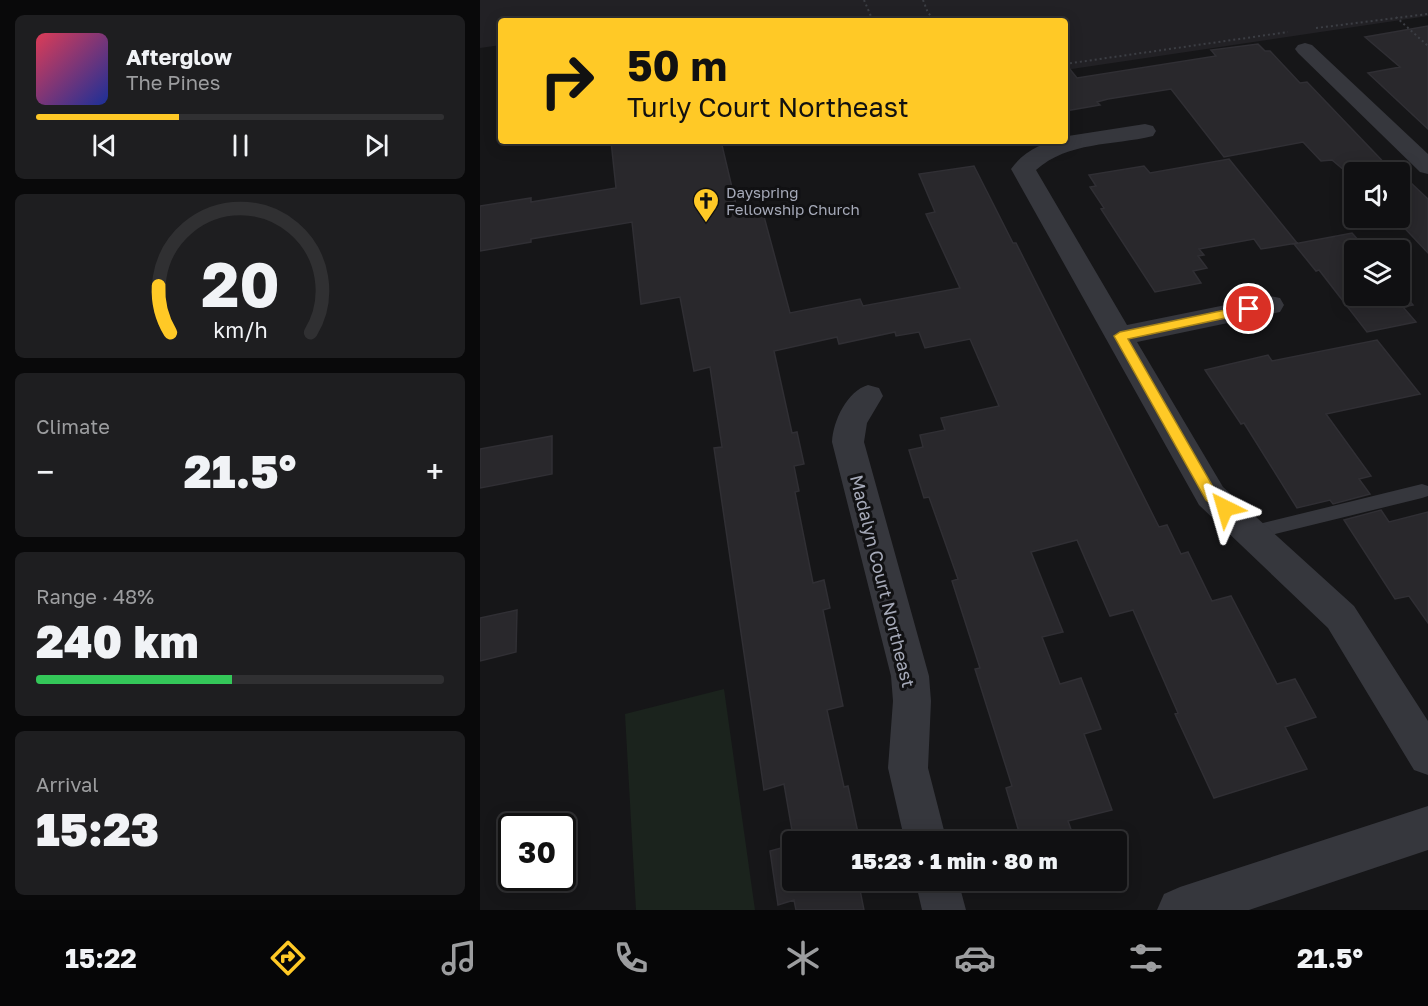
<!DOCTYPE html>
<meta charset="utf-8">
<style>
:root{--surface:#101012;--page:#1e1e20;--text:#f1f3f6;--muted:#9c9d9f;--line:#303032;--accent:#ffc926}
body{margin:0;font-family:"Golos Text",sans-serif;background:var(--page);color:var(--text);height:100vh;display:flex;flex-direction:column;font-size:22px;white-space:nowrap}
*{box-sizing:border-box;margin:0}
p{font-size:20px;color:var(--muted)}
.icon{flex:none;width:33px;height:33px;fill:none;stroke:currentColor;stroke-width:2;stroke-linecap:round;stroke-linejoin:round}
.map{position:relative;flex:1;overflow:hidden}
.drawer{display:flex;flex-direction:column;gap:15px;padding:15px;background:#09090a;width:480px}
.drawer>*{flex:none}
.banner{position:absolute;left:18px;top:18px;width:570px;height:126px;border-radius:6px;box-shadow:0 3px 15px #0003,0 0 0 2px var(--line);background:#ffc926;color:#111;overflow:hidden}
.tools{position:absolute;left:864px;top:162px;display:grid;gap:12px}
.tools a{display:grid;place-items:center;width:66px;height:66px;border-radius:6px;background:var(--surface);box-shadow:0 3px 15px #0003,0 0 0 2px var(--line);font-size:30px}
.speed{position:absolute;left:18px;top:813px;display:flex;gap:12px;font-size:30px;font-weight:700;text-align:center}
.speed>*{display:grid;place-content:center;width:78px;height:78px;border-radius:50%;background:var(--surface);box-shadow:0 3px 15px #0003,0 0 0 2px var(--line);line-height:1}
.speed .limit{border:3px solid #111;border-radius:9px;background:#fff;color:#111}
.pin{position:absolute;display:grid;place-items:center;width:51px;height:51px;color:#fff;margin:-26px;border:3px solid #fff;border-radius:50%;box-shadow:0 2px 6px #0007}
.me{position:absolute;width:66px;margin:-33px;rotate:320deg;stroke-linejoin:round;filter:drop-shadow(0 0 4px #0008)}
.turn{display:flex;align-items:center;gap:21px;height:126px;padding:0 30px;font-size:27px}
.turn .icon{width:78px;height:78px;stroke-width:2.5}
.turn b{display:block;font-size:42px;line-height:51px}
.big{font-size:45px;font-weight:800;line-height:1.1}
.drawer .widget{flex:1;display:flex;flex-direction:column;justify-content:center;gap:9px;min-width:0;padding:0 21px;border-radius:9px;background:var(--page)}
.drawer .dial{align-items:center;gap:0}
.dial svg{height:156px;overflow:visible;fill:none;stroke:var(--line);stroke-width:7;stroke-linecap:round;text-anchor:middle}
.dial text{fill:var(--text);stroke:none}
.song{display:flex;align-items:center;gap:18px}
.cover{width:72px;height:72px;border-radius:9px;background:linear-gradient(135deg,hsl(350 70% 55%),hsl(230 70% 35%))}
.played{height:6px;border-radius:3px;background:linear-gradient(90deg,var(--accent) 35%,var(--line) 35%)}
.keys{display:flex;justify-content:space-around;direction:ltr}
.heat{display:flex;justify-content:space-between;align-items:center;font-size:33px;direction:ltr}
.charge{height:9px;border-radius:4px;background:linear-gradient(90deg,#34c759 48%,var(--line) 0)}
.trip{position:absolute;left:302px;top:831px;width:345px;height:60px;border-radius:6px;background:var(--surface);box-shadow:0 3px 15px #0003,0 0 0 2px var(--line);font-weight:800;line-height:60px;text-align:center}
.dock{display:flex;height:96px;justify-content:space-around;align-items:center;background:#060607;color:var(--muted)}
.dock .icon{width:42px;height:42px}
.dock .current{color:var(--accent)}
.dock b{font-size:27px;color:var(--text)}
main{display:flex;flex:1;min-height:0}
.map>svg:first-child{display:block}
.built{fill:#222125}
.green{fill:#1b231d}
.building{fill:#29282c;stroke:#302f34;stroke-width:1.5}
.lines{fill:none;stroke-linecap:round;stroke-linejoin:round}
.path{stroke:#3c3e44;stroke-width:2;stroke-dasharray:2 3;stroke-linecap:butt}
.service{fill:#36373d;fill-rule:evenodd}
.minor{fill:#36373d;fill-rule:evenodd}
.tertiary{fill:#36373d;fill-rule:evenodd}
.route{fill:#ffc926;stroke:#a68319;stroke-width:1.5}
.labels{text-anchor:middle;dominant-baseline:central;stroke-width:6;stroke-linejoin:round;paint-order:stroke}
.far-poi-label{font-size:15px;fill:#a6aab9;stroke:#111113;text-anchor:start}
.street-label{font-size:18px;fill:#a6aab9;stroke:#111113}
</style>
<main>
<section class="drawer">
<div class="widget">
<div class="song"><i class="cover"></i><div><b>Afterglow</b><p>The Pines</p></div></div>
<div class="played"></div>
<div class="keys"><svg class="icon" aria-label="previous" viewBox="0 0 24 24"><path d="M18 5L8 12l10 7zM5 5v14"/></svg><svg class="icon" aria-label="pause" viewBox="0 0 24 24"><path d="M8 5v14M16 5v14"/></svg><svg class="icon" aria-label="next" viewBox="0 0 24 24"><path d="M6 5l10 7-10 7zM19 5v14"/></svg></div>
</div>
<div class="widget dial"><svg viewBox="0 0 100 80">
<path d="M14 69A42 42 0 1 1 86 69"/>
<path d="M14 69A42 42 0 0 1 8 45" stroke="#ffc926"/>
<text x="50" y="56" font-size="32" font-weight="700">20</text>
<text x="50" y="72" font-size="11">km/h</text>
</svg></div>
<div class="widget"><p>Climate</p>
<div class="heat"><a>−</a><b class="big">21.5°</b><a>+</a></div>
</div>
<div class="widget"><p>Range · 48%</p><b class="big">240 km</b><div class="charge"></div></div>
<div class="widget"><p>Arrival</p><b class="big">15:23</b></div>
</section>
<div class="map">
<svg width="948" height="910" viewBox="0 0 948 910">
<rect width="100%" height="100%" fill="#161618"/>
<path class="built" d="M 0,0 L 948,0 L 948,16 L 585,70 L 585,21 L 21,21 L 21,45 L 0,48 Z"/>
<path class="green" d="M 244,689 L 275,910 L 156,910 L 145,714 Z"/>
<path class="building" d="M 948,26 L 948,129 L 888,73 L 920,67 L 885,37 Z
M 778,44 L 785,51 L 790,51 L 820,83 L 827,82 L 913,172 L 874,172 L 871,176 L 852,160 L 841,161 L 823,142 L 744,157 L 691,89 L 628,99 L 617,102 L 620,105 L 585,111 L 585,63 L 597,78 L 736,56 L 731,50 Z
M 131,141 L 241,141 L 258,213 L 282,209 L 310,313 L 380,299 L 383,306 L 480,288 L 446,214 L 455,212 L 439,174 L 494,166 L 533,243 L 536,243 L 679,527 L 687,525 L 701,554 L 708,552 L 732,601 L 751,596 L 797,684 L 815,679 L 836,717 L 805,727 L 827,769 L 734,798 L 695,714 L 698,713 L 653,610 L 630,616 L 597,540 L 551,552 L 583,632 L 562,637 L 580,684 L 601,678 L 621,729 L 604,734 L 632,810 L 588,821 L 593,835 L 568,842 L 542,842 L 526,788 L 532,786 L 495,669 L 500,668 L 472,581 L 478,579 L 449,497 L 444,498 L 429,450 L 443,447 L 440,435 L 465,430 L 461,418 L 519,406 L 490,339 L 445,348 L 439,332 L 416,336 L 415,332 L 359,344 L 357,337 L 294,351 L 312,433 L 317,432 L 324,464 L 314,466 L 319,491 L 315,492 L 333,583 L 344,580 L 350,608 L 343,610 L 363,706 L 347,710 L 364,787 L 368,786 L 380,842 L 314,842 L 304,784 L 284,790 L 234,448 L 242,447 L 230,367 L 214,371 L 200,297 L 161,304 L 152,222 L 51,239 L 51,242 L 0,251 L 0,206 L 51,198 L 51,202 L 136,188 Z
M 749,159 L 817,243 L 781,249 L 774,239 L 719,249 L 724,255 L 718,256 L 727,268 L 713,271 L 721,283 L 675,292 L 621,209 L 624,208 L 610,187 L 616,186 L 609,175 L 664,166 L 670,173 Z
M 920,179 L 924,183 L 930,182 L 948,199 L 948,253 L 915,218 L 920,218 Z
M 872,233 L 887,250 L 874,250 L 874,296 L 920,296 L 920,289 L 933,305 L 923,307 L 936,322 L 887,332 L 839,270 L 836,271 L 814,244 Z
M 897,340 L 940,394 L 846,414 L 891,476 L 879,479 L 890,494 L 853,504 L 850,500 L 817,508 L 764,423 L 761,424 L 725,370 L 788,355 L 792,361 Z
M 72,436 L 72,474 L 0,488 L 0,449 Z
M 901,510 L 909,522 L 948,512 L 948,623 L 929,596 L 915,599 L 864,520 Z
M 37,610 L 36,652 L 0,661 L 0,618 Z
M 312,845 L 312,880 L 378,880 L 384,910 L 316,910 L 314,900 L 298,905 L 290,851 Z"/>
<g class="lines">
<path class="path" d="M 384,0 L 393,21
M 443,0 L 448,13 L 457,21
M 916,17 L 948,46
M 836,28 L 948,14
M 585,64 L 808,32"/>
<path class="service" d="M 942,484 L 948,486 L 948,496 L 942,498 L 771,540 L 765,538 L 762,533 L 765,528 L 771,526 Z"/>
<path class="minor" d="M 825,43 L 832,45 L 948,154 L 948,174 L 940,172 L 818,53 L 815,49 L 818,45 Z
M 665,124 L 673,126 L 676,131 L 673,136 C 632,146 589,141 556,170 L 647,325 L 790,296 L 800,298 L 804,305 L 800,312 L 657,342 L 743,487 L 874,606 L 948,721 L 948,775 L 934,770 L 848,628 L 719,505 L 531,169 C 544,151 563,141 585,141 L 585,137 L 588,136 Z
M 388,385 L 399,388 L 403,396 L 387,423 L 384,442 L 449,676 L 451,701 L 448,768 L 467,842 L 425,842 L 408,768 L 413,701 L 411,676 L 352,442 C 353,421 367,391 388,385 Z
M 435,880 L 478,880 L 486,910 L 442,910 Z"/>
<path class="tertiary" d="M 948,806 L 948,850 L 769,910 L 677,910 L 684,894 L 700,887 Z"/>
</g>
<path class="route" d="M 769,305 L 775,309 L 773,312 L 648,339 L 736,492 L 752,508 L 750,512 L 745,514 L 726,500 L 634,336 L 640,332 Z"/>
<defs>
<symbol id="church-pin" viewBox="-11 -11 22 30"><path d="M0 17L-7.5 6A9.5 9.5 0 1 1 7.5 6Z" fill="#ffc926" stroke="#111113"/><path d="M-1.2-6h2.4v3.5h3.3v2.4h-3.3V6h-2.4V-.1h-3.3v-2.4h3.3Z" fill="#111"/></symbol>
</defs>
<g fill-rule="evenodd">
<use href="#church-pin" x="211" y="186" width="30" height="40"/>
</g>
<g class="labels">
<g class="far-poi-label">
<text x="246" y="192">Dayspring<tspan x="246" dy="17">Fellowship Church</tspan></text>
</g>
<g class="street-label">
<text transform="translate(403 581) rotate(76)">Madalyn Court Northeast</text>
</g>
</g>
</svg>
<div class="tools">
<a><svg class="icon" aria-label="sound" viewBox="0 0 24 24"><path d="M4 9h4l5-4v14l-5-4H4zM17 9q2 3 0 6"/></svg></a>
<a><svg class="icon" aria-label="layers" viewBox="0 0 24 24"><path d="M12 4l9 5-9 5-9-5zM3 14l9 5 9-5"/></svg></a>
</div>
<div class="speed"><div class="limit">30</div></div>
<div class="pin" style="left:769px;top:309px;background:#d93025"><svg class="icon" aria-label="arrive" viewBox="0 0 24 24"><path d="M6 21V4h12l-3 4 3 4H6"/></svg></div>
<svg class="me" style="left:745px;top:508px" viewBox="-20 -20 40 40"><path d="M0-17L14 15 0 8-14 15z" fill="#ffc926" stroke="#fff" stroke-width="4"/></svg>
<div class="trip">15:23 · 1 min · 80 m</div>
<div class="banner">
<div class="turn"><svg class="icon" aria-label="right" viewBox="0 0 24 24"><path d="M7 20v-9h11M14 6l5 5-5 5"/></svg><div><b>50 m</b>Turly Court Northeast</div></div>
</div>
</div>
</main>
<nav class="dock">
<b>15:22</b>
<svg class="icon current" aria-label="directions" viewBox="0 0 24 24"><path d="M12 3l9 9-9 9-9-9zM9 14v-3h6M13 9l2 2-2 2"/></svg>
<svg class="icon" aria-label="music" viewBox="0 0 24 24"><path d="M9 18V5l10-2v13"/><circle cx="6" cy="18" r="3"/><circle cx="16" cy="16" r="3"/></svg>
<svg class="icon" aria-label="phone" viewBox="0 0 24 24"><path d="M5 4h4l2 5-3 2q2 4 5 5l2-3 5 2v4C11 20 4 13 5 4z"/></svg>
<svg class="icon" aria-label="climate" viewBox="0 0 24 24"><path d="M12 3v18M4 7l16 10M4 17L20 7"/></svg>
<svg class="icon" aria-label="car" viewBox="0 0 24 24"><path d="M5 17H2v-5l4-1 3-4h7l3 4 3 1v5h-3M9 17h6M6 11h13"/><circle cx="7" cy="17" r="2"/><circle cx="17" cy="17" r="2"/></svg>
<svg class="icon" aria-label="filters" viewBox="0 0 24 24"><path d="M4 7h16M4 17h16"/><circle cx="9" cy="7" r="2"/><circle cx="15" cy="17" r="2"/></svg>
<b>21.5°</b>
</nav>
